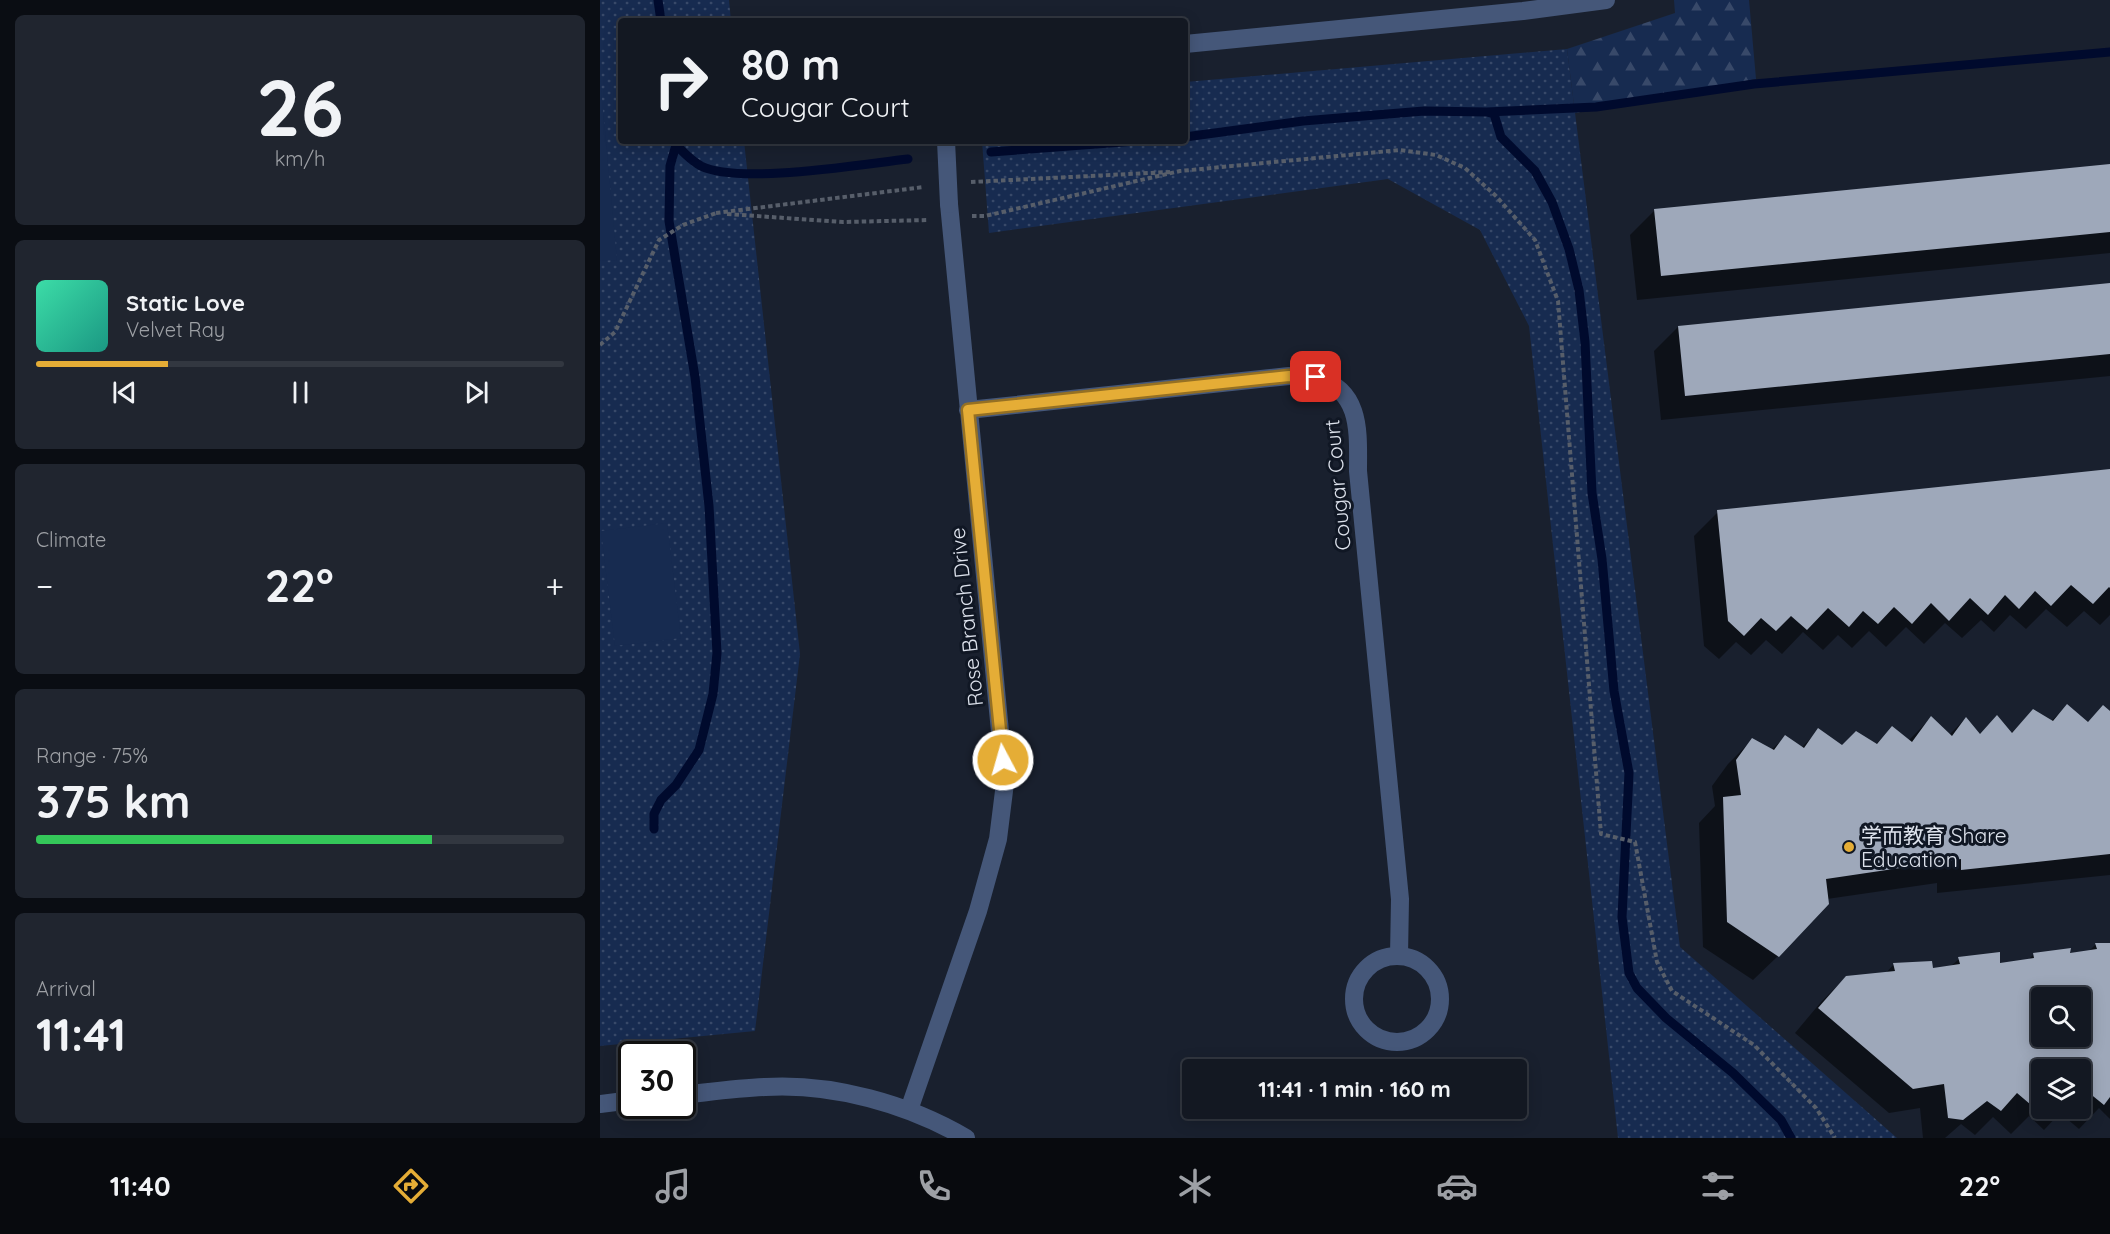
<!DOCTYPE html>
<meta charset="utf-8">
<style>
:root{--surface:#131822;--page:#20252f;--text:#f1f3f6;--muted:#9da0a5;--line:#323740;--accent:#e5ad36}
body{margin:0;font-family:Quicksand,"Noto Sans SC",sans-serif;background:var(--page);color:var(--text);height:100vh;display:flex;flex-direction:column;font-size:22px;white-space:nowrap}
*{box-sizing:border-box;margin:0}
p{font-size:20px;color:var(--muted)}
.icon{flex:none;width:33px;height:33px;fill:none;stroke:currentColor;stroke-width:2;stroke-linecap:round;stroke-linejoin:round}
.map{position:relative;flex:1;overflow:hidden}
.sheet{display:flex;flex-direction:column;gap:15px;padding:15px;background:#0a0d13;width:600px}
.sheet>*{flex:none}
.top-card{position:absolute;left:18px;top:18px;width:570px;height:126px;border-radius:6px;box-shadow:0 3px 15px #0003,0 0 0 2px var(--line);background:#131822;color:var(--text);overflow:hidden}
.controls{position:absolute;left:1431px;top:987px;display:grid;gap:12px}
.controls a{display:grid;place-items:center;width:60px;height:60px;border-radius:6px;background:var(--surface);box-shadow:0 3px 15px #0003,0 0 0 2px var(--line);font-size:30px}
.speed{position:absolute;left:18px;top:1041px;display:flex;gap:12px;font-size:30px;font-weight:700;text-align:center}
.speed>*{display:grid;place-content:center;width:78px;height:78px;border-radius:50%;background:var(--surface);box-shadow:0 3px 15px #0003,0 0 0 2px var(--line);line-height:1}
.speed .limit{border:3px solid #111;border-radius:9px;background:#fff;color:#111}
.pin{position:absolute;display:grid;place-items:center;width:51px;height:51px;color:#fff;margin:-26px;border-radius:12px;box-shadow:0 3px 9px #0006}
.me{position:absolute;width:66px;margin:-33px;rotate:354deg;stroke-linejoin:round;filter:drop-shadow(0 0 4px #0008)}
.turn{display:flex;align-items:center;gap:21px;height:126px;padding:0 24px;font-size:27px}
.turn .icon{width:78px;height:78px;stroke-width:2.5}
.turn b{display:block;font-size:42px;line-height:51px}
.big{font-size:45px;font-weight:700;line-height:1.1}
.sheet .tile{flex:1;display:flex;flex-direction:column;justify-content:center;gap:9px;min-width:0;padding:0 21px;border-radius:9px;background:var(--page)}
.sheet .dial{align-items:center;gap:0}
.dial b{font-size:78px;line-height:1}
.song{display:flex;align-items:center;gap:18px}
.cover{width:72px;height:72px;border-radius:9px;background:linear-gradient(135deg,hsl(160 70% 55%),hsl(170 70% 35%))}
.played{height:6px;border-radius:3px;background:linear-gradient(90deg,var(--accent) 25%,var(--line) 25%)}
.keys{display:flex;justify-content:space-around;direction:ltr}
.heat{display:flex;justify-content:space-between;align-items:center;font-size:33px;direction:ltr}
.charge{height:9px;border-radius:4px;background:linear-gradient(90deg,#34c759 75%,var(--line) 0)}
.trip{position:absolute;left:582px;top:1059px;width:345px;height:60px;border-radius:6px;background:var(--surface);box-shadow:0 3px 15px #0003,0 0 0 2px var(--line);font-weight:700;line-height:60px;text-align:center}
.tabs{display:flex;height:96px;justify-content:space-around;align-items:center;background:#080a0e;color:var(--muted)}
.tabs .icon{width:42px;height:42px}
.tabs .current{color:var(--accent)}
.tabs b{font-size:27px;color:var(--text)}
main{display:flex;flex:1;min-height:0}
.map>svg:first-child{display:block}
.green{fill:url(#green-dots)}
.forest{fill:url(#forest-firs)}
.pitch{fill:#172b50}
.shadow{fill:#0007;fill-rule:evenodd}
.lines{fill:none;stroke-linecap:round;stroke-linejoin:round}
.stream{stroke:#000a2d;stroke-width:9}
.building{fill:#9ea8ba;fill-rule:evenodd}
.path{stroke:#575e6a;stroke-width:4;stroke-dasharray:4.5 3;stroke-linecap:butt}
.street{stroke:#455779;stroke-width:18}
.street-bridge{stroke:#455779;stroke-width:18}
.route-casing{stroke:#957023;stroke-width:15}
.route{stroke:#e5ad36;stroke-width:10}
.poi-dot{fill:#e5ad36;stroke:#101724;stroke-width:2}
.labels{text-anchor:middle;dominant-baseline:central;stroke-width:6;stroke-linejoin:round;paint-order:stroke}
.street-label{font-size:21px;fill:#dde2ec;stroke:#101724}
.poi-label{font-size:21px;fill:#dde2ec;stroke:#101724;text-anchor:start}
</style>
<main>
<section class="sheet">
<div class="tile dial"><b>26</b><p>km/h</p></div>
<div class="tile">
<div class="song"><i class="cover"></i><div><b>Static Love</b><p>Velvet Ray</p></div></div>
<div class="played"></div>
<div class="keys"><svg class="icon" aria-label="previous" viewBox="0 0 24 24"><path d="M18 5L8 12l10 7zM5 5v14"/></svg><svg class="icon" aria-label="pause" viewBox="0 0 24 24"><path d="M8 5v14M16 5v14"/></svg><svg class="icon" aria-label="next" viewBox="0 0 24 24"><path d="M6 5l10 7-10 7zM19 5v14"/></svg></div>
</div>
<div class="tile"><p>Climate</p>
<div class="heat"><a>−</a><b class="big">22°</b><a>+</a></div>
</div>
<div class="tile"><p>Range · 75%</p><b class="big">375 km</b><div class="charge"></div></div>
<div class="tile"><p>Arrival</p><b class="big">11:41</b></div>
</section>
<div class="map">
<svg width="1510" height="1138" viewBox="0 0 1510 1138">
<defs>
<pattern id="green-dots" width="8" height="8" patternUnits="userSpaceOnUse" patternTransform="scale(1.5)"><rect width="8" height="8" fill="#172b50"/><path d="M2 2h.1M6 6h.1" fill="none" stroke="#384969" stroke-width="1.8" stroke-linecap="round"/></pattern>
<pattern id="forest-firs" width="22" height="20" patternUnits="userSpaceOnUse" patternTransform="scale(1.5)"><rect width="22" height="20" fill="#172b50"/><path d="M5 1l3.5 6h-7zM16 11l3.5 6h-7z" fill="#384969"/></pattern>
</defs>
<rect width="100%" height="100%" fill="#19202e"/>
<path class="green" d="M 0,0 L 129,0 L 131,21 L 21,21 L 21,141 L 144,141 L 200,654 L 155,1031 L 0,1046 Z
M 967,49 L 1080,947 L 1297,1138 L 1018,1138 L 929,326 L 880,230 L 788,179 L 389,233 L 382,141 L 585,141 L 585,82 Z"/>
<path class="forest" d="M 1074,0 L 1149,0 L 1156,79 L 975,113 L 967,49 L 1075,13 Z"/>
<path class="pitch" d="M 0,77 L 17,260 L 0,261 Z
M 67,523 L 81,638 L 15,646 L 1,531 Z"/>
<path class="shadow" d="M 1510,165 L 1510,253 L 1037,300 L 1030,235 L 1055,210 Z
M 1510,285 L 1510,376 L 1061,420 L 1054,351 L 1078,327 Z
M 1510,471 L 1510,615 L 1500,625 L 1484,611 L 1467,627 L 1446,609 L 1426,629 L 1410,615 L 1394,632 L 1381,620 L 1362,638 L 1345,623 L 1324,644 L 1306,627 L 1286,647 L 1269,631 L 1252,648 L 1238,635 L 1223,650 L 1203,632 L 1182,654 L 1166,640 L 1151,655 L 1136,642 L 1119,659 L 1104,646 L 1094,536 L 1118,512 Z
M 1467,706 L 1487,723 L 1503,707 L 1510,713 L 1510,875 L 1337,893 L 1337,883 L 1227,899 L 1178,956 L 1153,980 L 1103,947 L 1099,823 L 1115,806 L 1112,786 L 1128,764 L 1152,740 L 1171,750 L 1185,737 L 1201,748 L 1219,730 L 1242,747 L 1276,744 L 1293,728 L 1308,741 L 1331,718 L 1349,735 L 1365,719 L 1379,735 L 1396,717 L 1411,733 L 1434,711 L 1451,721 Z
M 1496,944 L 1510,944 L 1510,1119 L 1499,1108 L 1479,1129 L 1460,1113 L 1444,1130 L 1429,1116 L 1411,1134 L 1393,1117 L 1375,1135 L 1361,1124 L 1345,1138 L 1323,1138 L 1320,1108 L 1289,1113 L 1195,1033 L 1221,1002 L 1246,977 L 1285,974 L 1294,964 L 1332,969 L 1351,966 L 1359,959 L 1398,965 L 1428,960 L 1434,954 L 1468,954 L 1489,951 ZM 1442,998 L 1480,998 L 1480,1036 L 1442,1036 ZM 1442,1070 L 1480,1070 L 1480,1108 L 1442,1108 Z"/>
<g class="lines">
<path class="stream" d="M 58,0 L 61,21
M 887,112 L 894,114 L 901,137 L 935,171 L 952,202 L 969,249 L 979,290 L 985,342 L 992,493 L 1002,559 L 1014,691 L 1029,773 L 1022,917 L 1029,973 L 1037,988 L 1066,1018 L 1133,1073 L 1181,1120 L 1191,1138
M 585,137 L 703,121 L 824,111 L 887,112 L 996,107 L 1154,84 L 1510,52
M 74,141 C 79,149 92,161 101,166 C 139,185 262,164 308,159
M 391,152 L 536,141
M 54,829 L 54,814 L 61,800 L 76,785 L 99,750 L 113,694 L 117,653 L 109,506 L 95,377 L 69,221 L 70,166 L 76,145"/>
</g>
<path class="building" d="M 1510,164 L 1510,232 L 1061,276 L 1054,209 Z
M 1510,283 L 1510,354 L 1085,396 L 1078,326 Z
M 1510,469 L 1510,588 L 1509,587 L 1493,604 L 1471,585 L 1451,606 L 1435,591 L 1419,609 L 1405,595 L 1388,615 L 1370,598 L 1349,621 L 1331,603 L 1312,624 L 1294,607 L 1278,624 L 1263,611 L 1249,627 L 1228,608 L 1207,630 L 1191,616 L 1176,631 L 1161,618 L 1144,636 L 1128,621 L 1117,510 Z
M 1467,704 L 1488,722 L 1503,705 L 1510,711 L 1510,854 L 1361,870 L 1361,859 L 1226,879 L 1229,904 L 1179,957 L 1127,922 L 1123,797 L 1141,795 L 1136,760 L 1152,738 L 1174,750 L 1185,735 L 1204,748 L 1218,728 L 1242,745 L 1256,731 L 1277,744 L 1292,726 L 1312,742 L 1331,716 L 1352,736 L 1366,717 L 1380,734 L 1397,715 L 1412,733 L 1433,709 L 1453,721 Z
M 1495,943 L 1510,943 L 1510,1097 L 1504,1105 L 1483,1088 L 1480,1091 L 1480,1070 L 1442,1070 L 1442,1104 L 1437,1110 L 1417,1093 L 1401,1111 L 1387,1101 L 1363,1120 L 1348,1118 L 1344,1084 L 1313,1089 L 1218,1008 L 1246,976 L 1295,971 L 1293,963 L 1332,961 L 1333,968 L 1360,964 L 1358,957 L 1400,952 L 1400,963 L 1434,958 L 1433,953 L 1471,948 L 1470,953 L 1497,949 ZM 1442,998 L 1480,998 L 1480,1036 L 1442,1036 Z"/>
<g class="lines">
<path class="path" d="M 371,182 L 570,172
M 116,213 L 324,187
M 127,214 L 243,222 L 328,220
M 372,216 L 385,216 L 580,171 L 800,150 L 836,155 L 865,168 L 896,196 L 935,240 L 958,301 L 1001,834 L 1035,842 L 1057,962 L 1072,991 L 1154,1045 L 1216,1108 L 1235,1138
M 0,345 L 15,332 L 59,240 L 83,225 L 116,213"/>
<path class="street" d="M 585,44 L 923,11 L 1006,0
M 368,410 L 689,376 C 698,376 709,375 717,378 C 762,391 758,433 758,471 L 800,899 L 799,956
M754 999a43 43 0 1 1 86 0a43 43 0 1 1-86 0Z
M 82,1095 C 110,1092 137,1088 165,1087 C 233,1083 308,1104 366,1138
M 0,1104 L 32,1100
M 309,1110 L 378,911 L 398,839 L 405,783 L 349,204"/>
<path class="street-bridge" d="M 346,141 L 349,204"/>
</g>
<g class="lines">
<defs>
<path id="route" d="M 403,760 L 368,410 L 689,376 L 716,377"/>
</defs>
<use href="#route" class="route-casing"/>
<use href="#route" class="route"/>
</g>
<circle class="poi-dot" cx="1249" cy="847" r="6"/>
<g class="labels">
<g class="street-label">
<text transform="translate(737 485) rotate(-95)">Cougar Court</text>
<text transform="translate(366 617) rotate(-96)">Rose Branch Drive</text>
</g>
<g class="poi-label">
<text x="1261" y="835">学而教育 Share<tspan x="1261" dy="24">Education</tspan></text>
</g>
</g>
</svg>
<div class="controls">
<a><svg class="icon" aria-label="search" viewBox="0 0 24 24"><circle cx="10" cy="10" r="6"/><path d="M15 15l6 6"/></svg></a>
<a><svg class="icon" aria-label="layers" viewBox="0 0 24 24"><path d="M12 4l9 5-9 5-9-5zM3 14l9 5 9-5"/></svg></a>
</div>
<div class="speed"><div class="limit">30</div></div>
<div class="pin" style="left:716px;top:377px;background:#d93025"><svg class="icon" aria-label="arrive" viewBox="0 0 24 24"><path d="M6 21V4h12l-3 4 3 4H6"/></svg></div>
<svg class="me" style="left:403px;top:760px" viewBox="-20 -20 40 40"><circle r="17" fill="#e5ad36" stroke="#fff" stroke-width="3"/><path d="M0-11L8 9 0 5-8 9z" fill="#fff"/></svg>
<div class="trip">11:41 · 1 min · 160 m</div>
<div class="top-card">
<div class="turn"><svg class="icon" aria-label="right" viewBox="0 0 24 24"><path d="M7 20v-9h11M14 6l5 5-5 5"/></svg><div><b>80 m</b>Cougar Court</div></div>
</div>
</div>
</main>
<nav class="tabs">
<b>11:40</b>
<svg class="icon current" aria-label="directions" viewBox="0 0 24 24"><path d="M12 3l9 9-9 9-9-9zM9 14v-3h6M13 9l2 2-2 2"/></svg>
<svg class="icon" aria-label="music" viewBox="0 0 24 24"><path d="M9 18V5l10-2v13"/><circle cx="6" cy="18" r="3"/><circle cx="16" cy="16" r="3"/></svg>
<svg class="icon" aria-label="phone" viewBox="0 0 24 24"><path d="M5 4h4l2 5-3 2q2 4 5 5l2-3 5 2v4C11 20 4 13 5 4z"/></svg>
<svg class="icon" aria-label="climate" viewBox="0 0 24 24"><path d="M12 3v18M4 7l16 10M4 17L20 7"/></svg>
<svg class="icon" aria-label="car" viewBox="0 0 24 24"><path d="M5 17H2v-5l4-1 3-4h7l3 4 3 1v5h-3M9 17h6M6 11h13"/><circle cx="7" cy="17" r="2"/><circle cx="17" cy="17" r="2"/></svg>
<svg class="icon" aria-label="filters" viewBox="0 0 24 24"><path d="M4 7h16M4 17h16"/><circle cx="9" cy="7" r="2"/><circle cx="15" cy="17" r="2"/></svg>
<b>22°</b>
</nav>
